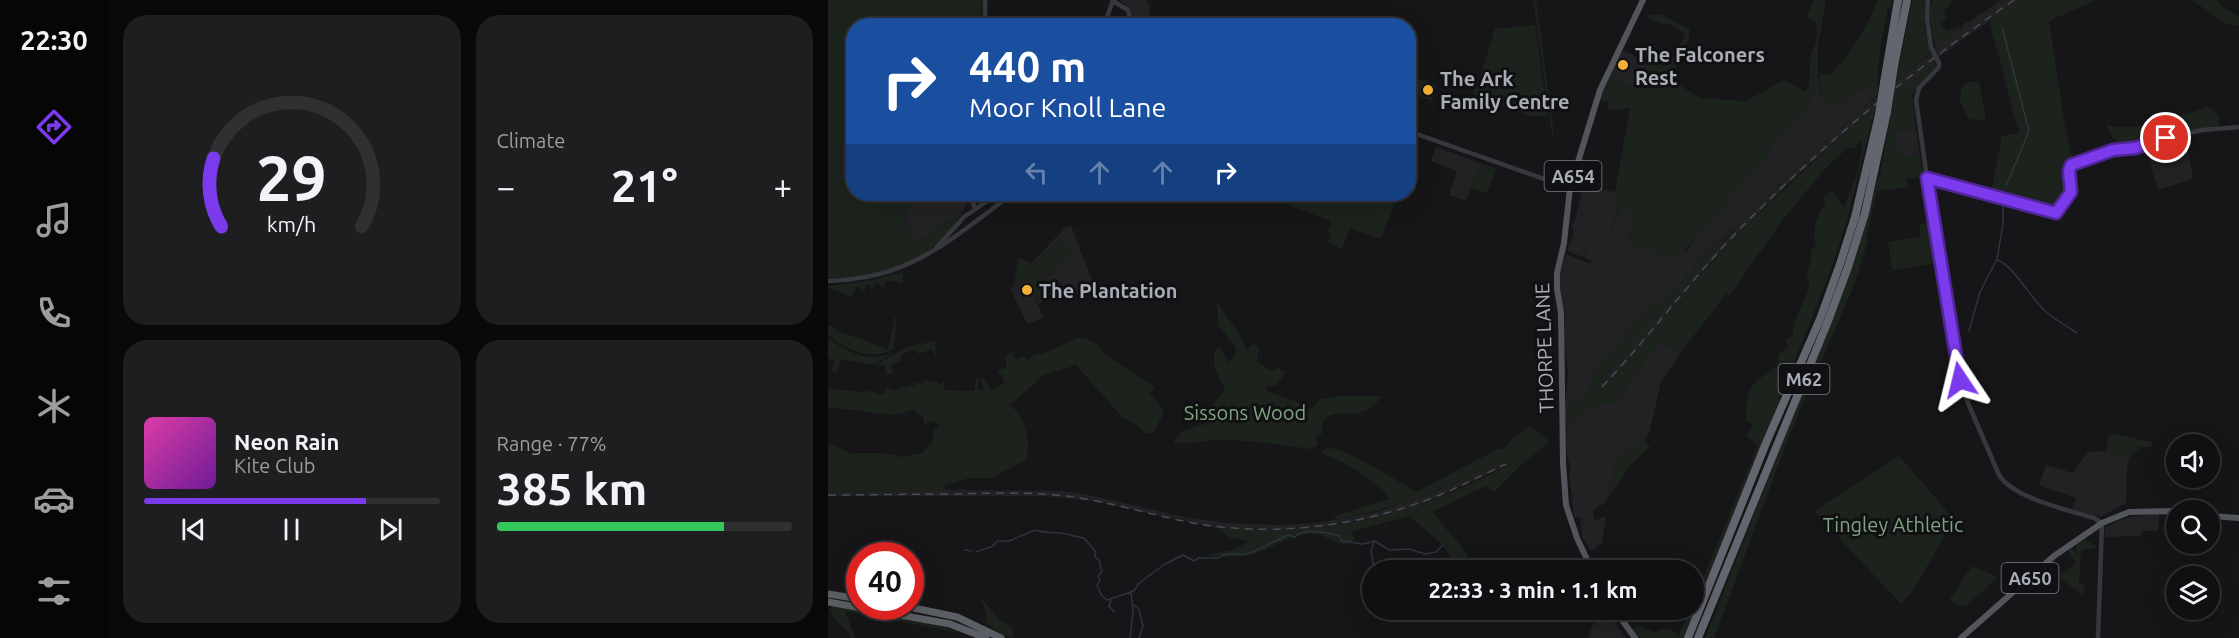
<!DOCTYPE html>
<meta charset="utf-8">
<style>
:root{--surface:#101012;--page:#1e1e20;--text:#f1f3f6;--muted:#9c9d9f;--line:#303032;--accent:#7c3aed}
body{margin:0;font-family:Ubuntu,sans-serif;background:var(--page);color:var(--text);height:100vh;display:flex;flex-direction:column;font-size:22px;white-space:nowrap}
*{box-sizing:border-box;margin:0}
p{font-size:20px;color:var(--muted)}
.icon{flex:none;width:33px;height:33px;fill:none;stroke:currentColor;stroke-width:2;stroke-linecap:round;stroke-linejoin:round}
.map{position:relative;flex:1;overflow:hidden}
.details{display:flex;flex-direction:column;gap:15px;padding:15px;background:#09090a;width:720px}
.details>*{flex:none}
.hud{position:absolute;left:18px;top:18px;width:570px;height:183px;border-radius:24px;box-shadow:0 6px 24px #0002,0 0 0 2px var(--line);background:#1a4fa0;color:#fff;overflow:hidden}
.fabs{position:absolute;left:1338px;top:434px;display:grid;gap:12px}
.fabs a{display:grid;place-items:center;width:54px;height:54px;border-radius:50%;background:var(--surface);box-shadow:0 6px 24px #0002,0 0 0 2px var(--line);font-size:30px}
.speed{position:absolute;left:18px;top:542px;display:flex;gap:12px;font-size:30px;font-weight:700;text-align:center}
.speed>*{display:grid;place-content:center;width:78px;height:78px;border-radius:50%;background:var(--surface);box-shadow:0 6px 24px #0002,0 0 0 2px var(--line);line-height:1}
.speed .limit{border:9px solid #d22;background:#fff;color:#111}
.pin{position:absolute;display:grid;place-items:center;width:51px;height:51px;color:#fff;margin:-26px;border:3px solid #fff;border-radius:50%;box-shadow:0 2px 6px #0007}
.me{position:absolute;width:66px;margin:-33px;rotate:350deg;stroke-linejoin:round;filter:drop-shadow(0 0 4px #0008)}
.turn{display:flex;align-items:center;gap:21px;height:126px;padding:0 24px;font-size:27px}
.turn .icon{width:78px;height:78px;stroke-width:2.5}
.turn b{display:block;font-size:42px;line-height:51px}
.lanes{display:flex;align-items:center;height:57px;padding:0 24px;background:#0003;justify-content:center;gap:30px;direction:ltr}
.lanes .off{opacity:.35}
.big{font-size:45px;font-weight:700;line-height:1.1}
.details .card{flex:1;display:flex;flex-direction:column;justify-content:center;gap:9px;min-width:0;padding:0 21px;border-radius:24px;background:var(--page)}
.details .dial{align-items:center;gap:0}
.dial svg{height:156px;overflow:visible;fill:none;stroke:var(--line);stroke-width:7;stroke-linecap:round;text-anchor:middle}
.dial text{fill:var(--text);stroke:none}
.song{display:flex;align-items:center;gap:18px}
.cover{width:72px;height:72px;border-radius:9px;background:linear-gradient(135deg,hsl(320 70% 55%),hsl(280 70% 35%))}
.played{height:6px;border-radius:3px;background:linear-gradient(90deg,var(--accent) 75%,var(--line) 75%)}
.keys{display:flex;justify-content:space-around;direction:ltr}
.heat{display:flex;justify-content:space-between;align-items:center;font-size:33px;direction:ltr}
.charge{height:9px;border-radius:4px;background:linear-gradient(90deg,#34c759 77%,var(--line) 0)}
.details .tiles{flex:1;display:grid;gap:15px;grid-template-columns:repeat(2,1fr)}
.trip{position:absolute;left:534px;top:560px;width:342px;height:60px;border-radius:30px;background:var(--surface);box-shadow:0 6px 24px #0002,0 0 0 2px var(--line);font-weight:700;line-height:60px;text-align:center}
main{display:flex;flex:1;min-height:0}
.tab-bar{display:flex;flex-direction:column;width:108px;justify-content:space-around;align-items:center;background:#060607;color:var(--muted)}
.tab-bar .icon{width:42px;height:42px}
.tab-bar .active{color:var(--accent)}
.tab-bar b{font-size:27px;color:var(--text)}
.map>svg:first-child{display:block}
.built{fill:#222225}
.green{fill:#1c231d}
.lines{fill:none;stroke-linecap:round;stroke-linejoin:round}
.stream{stroke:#2c353c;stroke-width:1.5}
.tertiary{stroke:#37383d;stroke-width:4.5}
.primary{stroke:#53555c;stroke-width:6}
.trunk{stroke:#5b5e65;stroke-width:7}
.motorway{stroke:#63666e;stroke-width:8}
.rail{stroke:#4a4c52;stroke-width:1.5;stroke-dasharray:8 6;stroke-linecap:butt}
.tertiary-bridge{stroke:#37383d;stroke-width:4.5}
.motorway-bridge{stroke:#63666e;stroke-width:8}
.route-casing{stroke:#51269a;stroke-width:15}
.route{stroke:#7c3aed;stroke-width:10}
.poi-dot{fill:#f2b134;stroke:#111113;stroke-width:2}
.labels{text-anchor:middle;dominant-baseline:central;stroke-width:6;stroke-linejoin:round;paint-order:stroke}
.shield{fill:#111113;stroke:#7b7e86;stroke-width:1.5}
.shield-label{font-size:18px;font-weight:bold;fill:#a8adb8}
.poi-label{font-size:20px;font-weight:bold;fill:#a8adb8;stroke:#111113;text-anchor:start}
.street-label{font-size:20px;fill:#a8adb8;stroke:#111113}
.park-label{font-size:20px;fill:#7fa381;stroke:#111113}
</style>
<main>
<nav class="tab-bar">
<b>22:30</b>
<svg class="icon active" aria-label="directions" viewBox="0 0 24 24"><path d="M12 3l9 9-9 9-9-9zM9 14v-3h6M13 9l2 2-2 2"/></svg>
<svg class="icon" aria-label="music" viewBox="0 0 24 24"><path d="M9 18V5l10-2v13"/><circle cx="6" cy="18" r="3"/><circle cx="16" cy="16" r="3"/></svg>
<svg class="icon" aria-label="phone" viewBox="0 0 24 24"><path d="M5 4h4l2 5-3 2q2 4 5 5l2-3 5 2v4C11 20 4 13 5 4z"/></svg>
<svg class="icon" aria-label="climate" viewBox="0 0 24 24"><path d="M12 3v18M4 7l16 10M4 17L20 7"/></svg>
<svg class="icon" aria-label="car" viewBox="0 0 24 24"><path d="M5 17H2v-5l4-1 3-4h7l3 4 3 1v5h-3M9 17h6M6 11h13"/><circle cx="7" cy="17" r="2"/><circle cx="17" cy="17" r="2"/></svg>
<svg class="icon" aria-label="filters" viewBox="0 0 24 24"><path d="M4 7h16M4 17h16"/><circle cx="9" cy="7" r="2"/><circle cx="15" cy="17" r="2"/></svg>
</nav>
<section class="details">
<div class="tiles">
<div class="card dial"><svg viewBox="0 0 100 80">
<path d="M14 69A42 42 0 1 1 86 69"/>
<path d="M14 69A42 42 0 0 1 10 34" stroke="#7c3aed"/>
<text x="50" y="56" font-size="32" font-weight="700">29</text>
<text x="50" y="72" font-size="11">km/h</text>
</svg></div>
<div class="card"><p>Climate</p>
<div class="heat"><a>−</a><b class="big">21°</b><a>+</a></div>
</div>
<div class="card">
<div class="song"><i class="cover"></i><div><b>Neon Rain</b><p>Kite Club</p></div></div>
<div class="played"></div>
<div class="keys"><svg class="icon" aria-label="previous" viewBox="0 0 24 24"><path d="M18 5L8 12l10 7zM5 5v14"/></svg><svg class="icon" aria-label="pause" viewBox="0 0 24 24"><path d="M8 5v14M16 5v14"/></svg><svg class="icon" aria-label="next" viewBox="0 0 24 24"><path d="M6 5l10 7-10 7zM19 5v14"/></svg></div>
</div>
<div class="card"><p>Range · 77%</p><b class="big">385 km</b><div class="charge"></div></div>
</div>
</section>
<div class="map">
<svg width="1411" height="638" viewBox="0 0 1411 638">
<rect width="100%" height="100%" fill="#161618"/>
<path class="built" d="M 292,0 L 317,0 L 323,6 L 320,21 L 330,25 L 307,25 L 302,9 Z
M 1173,0 L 1191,0 L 1111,57 L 1105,65 L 1079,86 L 1067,92 L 1047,110 L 1044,110 L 1037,115 L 958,186 L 872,274 L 808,353 L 775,388 L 772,384 L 862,278 L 925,210 L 980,157 L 1049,97 L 1103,54 L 1108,46 L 1132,29 L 1137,23 L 1141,22 Z
M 794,50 L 822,63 L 809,89 L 782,76 Z
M 990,74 L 992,95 L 1016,103 L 1022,96 L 1042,87 L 1047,92 L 1050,91 L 1050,95 L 947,187 L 869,263 L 847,289 L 816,313 L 769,367 L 763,387 L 737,410 L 740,370 L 736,344 L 737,309 L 735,309 L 732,292 L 732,273 L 738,254 L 761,263 L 765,261 L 756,258 L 760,246 L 755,257 L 739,251 L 746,234 L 743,224 L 747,221 L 755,185 L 787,192 L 789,204 L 782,236 L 783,237 L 794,207 L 803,211 L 807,225 L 797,241 L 858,253 L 866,240 L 937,156 L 945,142 L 974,114 L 986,97 Z
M 1088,129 L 1092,155 L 1076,157 L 1069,151 L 1066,133 Z
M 1358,136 L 1365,179 L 1330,190 L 1317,146 Z
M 608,147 L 652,163 L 638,201 L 621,195 L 629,171 L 603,161 Z
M 86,194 L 121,194 L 138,198 L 138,204 L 135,211 L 91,240 L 75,226 Z
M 243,226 L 267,288 L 234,300 L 203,263 L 237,228 Z
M 201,280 L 215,318 L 199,324 L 182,288 Z
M 831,343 L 854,351 L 833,382 L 821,434 L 816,440 L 793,456 L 787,465 L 777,503 L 765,510 L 766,520 L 778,517 L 774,543 L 763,551 L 754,537 L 752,517 L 746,517 L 741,472 L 743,470 L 738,450 L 737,439 L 741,423 L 758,407 L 770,413 L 769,409 L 773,403 L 786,404 Z
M 1277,451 L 1302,457 L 1299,468 L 1298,503 L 1272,517 L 1244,509 L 1248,498 L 1211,485 L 1218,465 L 1245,473 L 1260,452 Z
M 676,460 L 678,466 L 593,505 L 555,517 L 479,529 L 418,530 L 389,528 L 264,501 L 217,496 L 0,496 L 0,492 L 117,490 L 236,491 L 261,495 L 356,517 L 398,523 L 451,525 L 489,523 L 549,512 L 614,489 Z
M 1331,514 L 1330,531 L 1314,531 L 1313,536 L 1277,537 L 1277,528 L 1288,522 L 1301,517 Z
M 771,609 L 777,609 L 798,638 L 760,638 Z"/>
<path class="green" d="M 0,0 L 153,0 L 153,25 L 26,26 L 26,194 L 86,194 L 75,226 L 91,240 L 135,211 C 110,261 53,278 0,278 Z
M 705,0 L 708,0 L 726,135 L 724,135 Z
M 986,0 L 998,0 L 990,46 L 990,74 L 986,97 L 974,114 L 945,142 L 937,160 L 866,240 L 851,259 C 832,256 815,251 797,241 L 807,226 L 797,219 L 803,211 L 794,207 L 783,238 L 782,236 L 789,204 L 787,192 L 802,108 L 780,110 L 781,102 L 771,100 L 782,76 L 809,89 L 822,63 L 840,65 L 858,34 L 847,28 L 845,25 L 837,24 L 836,25 L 817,16 L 832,14 L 861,29 C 864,42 851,59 845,71 L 840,72 L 845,81 L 872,98 L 918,101 L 956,80 L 976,91 L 981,87 L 982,60 L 989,36 L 988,23 L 978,17 Z
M 1049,0 L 1064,0 L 1063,7 L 1060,7 C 1055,35 1048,63 1050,91 L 1047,92 L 1042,87 L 1022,96 L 1011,106 L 1005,107 L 992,95 L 992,74 L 1003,75 C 1022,52 1040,29 1049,0 Z
M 1084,0 L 1098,0 L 1097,27 L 1104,52 L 1068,82 Z
M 1105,0 L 1124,0 L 1116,13 L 1119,18 L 1113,24 L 1119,31 L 1124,27 L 1126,29 L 1131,25 L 1132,29 L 1107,47 L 1101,14 Z
M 1191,0 L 1268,0 L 1221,21 L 1238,133 L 1245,161 L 1239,170 L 1240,193 L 1227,210 L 1163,193 L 1174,136 L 1191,133 L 1161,20 Z
M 1364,0 L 1389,0 L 1396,8 L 1411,17 L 1411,26 L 1396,23 Z
M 707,25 L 720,116 L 703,116 L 655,100 L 650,107 L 641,103 L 653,74 L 667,29 Z
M 1107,62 L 1108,66 L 1084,94 L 1088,129 L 1066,133 L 1069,150 L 1074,150 L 1076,157 L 1092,155 L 1096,177 L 1079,179 L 1080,187 L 1049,191 L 1038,239 L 1040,240 L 1027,283 L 962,434 L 886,638 L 877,638 L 1023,270 L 1053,170 L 1067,92 L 1079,86 Z
M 580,75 L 609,85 L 604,101 L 590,96 L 586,104 L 581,102 Z
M 1151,81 L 1158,121 L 1141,119 L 1132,102 L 1133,88 L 1140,82 Z
M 1050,95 L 951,185 L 901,235 L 772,384 L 775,388 C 811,352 839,310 873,274 C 925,218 980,166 1037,115 L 1044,110 L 1047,110 L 1019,220 L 1003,270 L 856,638 L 811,638 L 804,629 L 812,626 L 826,632 L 839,628 L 851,634 L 862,609 L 866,609 L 866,600 L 930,446 L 919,436 L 925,424 L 918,421 C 919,385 921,386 949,366 L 951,354 L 961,346 L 957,340 L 965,335 C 965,315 979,302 981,284 C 981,279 979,279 979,274 C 980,264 985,262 983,250 L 988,245 C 984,231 988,216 997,205 L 996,196 L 1004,190 L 1016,207 C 1023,187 1037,162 1033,141 L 1027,148 L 1020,147 L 995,171 L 953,222 L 902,295 L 898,294 L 854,351 L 831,343 L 786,404 L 773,403 L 769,409 L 770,414 L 758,407 L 741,423 L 739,440 L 737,410 L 763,387 L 769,367 L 816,313 L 847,289 L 869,263 L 947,187 Z
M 1381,107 L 1390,115 L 1392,126 L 1358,132 L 1298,146 L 1293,146 L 1282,134 L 1278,125 C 1307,134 1352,115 1381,107 Z
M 652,163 L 668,169 L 659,193 L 643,188 Z
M 465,194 L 538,194 L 566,204 L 553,239 L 522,228 L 514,249 L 500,242 L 503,235 L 500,231 L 503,221 L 461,205 Z
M 1103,222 L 1110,263 L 1064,270 L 1060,242 L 1093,236 L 1091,224 Z
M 232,237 L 246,251 L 221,277 L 206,263 Z
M 191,257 L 203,263 L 227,293 L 211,304 L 200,280 L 185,287 Z
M 75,272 L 74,283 L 59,280 L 55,288 L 48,282 L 44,291 L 43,290 L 43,286 L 39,284 L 36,290 L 28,287 L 24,297 L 0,288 L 0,286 L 41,281 Z
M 389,302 L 410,332 L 419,350 L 425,344 L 431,347 L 429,361 L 443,371 L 451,368 L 457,372 L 449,385 L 438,386 L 438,391 L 468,401 L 482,410 L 492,399 L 512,396 L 553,396 C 538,425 507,406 497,419 C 494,423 494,430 494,434 L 487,436 L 490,445 L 483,449 C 453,445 423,440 393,440 C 377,440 362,445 345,443 L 354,431 L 377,424 L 385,404 L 397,390 C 391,375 379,359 391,346 L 401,363 L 407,356 L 408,348 L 390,325 C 391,317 388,311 389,302 Z
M 67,317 L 69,317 L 66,349 C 43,362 19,350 0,335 L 0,325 L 7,328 L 7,330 L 60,349 Z
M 0,338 C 14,348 31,359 48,357 C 54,356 61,353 66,353 L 44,365 L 14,359 L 8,372 L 3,371 L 7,361 L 0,358 Z
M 250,338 L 258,338 L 269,344 L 276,354 L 327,387 L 321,393 L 333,406 L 336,413 L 325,433 L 317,433 L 307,424 L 294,417 L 248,365 L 216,375 L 182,405 C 198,417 203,440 198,460 L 163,478 L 141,478 L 117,485 L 117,490 L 0,492 L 0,445 L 7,446 L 21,453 L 57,453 L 74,457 L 94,453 L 104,442 L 106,430 L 111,427 L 110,423 L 104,421 L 96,424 L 95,416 L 89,414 L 86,409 C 79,413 72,412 64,415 L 0,407 L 0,388 L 39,393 L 40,390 L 55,395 L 58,388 L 67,391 L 71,387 L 79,387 L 80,385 L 86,386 L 88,382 L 95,384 L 96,380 L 113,384 L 117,379 L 115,390 L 146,391 L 148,378 L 151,378 L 150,390 L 155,390 L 153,377 L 155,377 L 164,390 L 177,382 L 169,370 L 178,368 L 178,355 L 187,352 L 185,355 L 188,360 L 196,356 L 199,360 L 210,353 L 212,355 Z
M 107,341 L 108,357 L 104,349 L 90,354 L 88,349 L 74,354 L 72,358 L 73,361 L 62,365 L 65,374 L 57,375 L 57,365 L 47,365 L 79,347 Z
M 702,426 L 722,441 L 694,464 L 666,492 L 658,486 L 604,512 L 637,551 L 647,570 L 633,570 L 614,544 L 581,516 L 522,532 L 528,538 L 519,545 C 506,544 498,534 484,534 C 462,533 446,548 426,554 C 410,558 395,557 379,555 L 404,550 L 422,541 L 403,538 L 389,528 C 496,536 584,518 678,466 L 675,461 C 621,486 569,510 508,519 L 506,516 L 562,499 C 550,482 513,458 493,454 C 496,451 497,448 501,448 C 518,448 572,482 588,492 L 670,449 L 676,449 L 685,439 Z
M 1281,433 L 1324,442 L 1323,447 L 1312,447 L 1302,457 L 1278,451 Z
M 816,440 L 822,447 L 802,466 L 777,503 L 787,464 L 793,456 Z
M 1071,456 L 1126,519 L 1085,591 L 1073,604 L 986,511 Z
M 1256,539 L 1270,547 L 1253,551 L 1251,584 L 1257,585 L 1255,595 L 1231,577 L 1248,563 L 1240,551 L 1244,548 L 1248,553 L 1250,552 L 1247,546 Z
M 1144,566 L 1170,577 L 1137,607 L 1129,606 L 1122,599 Z
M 151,595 L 173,621 L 184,627 L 185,638 L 174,635 L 158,622 L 158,612 Z
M 5,606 C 54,615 104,622 151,638 L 146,638 L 138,634 L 17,611 L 27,638 L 23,638 C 19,626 5,623 2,609 Z"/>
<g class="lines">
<path class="stream" d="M 1174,27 L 1201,131 L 1178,186
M 1170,260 C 1185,266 1203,298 1217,311 C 1227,320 1238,325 1249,333
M 1141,331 L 1152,292 L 1169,259 L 1175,224 L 1175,204
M 137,550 L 144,551
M 148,552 L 165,546 L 169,541 L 181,541 L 207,530 C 215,533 223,532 232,533 C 241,534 247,537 256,538 L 267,551 L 267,557 L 271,560 L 274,572 L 270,576 L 272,580 L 269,586 L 274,596 L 279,600 L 306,591 L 311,583 L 337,564 L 355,555 L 366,561 L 371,558 L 391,558 C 399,550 409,556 419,554 C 432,550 448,540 460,535 L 467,537 C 476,527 499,533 511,536 L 514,541 L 535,544 L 547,541 L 561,550 L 581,549 L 597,554 L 608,552 L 615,545
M 546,570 L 543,550 L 546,542
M 283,600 L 281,606 L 286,612
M 304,604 L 311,609 L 315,626 L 311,638
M 302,638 L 305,613 L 303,591"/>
<path class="tertiary" d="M 1100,0 L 1099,18 L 1103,47
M 285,1 L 300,10 L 304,26
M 157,26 L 157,0
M 276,26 L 285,0
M 1111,63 L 1111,67 L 1091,88 L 1088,100 L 1102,199 L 1132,380 L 1140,403 L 1171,475 C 1185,498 1240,510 1266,518 L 1274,523 L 1270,638
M 580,131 L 742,188
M 1099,178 L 1228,213 C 1234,207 1242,199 1243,191 C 1244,180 1236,170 1247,162 L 1285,150 L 1311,147 L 1338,138 L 1375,130 L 1411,127
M 141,194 L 147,208
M 109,247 L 136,217 L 169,194
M 0,281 C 60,279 95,261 143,225 C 156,215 170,206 182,194"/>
<path class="primary" d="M 1382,516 L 1411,518
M 764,570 L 749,538 L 738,505 L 735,463 L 733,313 L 729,289 L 729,273 L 736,243 L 742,188 L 772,90 L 815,0
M 786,609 L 807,638
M 1133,638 L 1226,556 L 1274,523 L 1301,512 L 1348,511"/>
<path class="trunk" d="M 0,594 L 32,599
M 0,602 L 122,624 L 158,638
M 76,606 L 129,617 L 173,638"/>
<path class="motorway" d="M 1066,66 L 1079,0
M 1056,83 L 1070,0
M 860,638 L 938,443 L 992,319 L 1012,264 L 1027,217 L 1051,115
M 870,638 L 1000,321 L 1020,267 L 1037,213 L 1059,112"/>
<path class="rail" d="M 774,387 C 821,337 861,282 908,233 C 992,146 1086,69 1186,0
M 0,495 C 43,495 85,494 128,494 C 164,493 201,492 237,496 C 282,501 325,516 370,524 C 447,536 526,527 599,500 C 626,490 652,476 678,464"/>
<path class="tertiary-bridge" d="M 1103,47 L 1111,63"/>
<path class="motorway-bridge" d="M 1059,112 L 1066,66
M 1051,115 L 1056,83"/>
</g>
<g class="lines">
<defs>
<path id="route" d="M 1132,380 L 1099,178 L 1228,213 L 1243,192 L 1241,171 L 1243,165 L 1285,150 L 1307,148 L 1338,138"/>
</defs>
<use href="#route" class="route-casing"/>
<use href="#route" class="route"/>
</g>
<g class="poi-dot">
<circle cx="795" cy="65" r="6"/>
<circle cx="600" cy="90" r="6"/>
<circle cx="199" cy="290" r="6"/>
</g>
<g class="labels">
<g class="shield">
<rect x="716.5" y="161" width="57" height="30" rx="4.5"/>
<rect x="950.5" y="364" width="51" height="30" rx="4.5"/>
<rect x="1173.5" y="563" width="57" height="30" rx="4.5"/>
</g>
<g class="shield-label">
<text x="745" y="176">A654</text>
<text x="976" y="379">M62</text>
<text x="1202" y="578">A650</text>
</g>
<g class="poi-label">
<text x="807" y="54">The Falconers<tspan x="807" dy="23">Rest</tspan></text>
<text x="612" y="78">The Ark<tspan x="612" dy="23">Family Centre</tspan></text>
<text x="211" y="290">The Plantation</text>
</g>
<g class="street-label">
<text transform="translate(716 348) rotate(-92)">THORPE LANE</text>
</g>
<g class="park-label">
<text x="417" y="412">Sissons Wood</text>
<text x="1065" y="524">Tingley Athletic</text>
</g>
</g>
</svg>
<div class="fabs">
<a><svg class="icon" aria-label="sound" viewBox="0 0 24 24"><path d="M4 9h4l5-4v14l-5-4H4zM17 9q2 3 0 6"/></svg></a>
<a><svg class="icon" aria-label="search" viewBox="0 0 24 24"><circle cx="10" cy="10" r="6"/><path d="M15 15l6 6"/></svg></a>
<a><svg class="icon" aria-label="layers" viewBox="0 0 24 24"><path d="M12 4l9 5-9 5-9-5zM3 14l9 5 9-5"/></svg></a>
</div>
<div class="speed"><div class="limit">40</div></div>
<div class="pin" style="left:1338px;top:138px;background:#d93025"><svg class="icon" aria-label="arrive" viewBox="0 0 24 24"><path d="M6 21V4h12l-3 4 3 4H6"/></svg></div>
<svg class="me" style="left:1132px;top:380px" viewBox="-20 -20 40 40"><path d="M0-17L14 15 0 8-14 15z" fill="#7c3aed" stroke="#fff" stroke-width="4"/></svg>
<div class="trip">22:33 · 3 min · 1.1 km</div>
<div class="hud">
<div class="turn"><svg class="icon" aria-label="right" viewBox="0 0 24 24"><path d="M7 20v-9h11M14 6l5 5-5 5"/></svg><div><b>440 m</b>Moor Knoll Lane</div></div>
<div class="lanes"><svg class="icon off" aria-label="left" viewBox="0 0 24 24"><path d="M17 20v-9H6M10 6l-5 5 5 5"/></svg><svg class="icon off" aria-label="ahead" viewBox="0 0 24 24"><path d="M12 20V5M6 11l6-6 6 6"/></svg><svg class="icon off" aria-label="ahead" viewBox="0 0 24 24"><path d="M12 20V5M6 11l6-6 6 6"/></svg><svg class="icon" aria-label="right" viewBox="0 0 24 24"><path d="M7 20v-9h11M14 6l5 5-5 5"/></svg></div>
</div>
</div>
</main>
